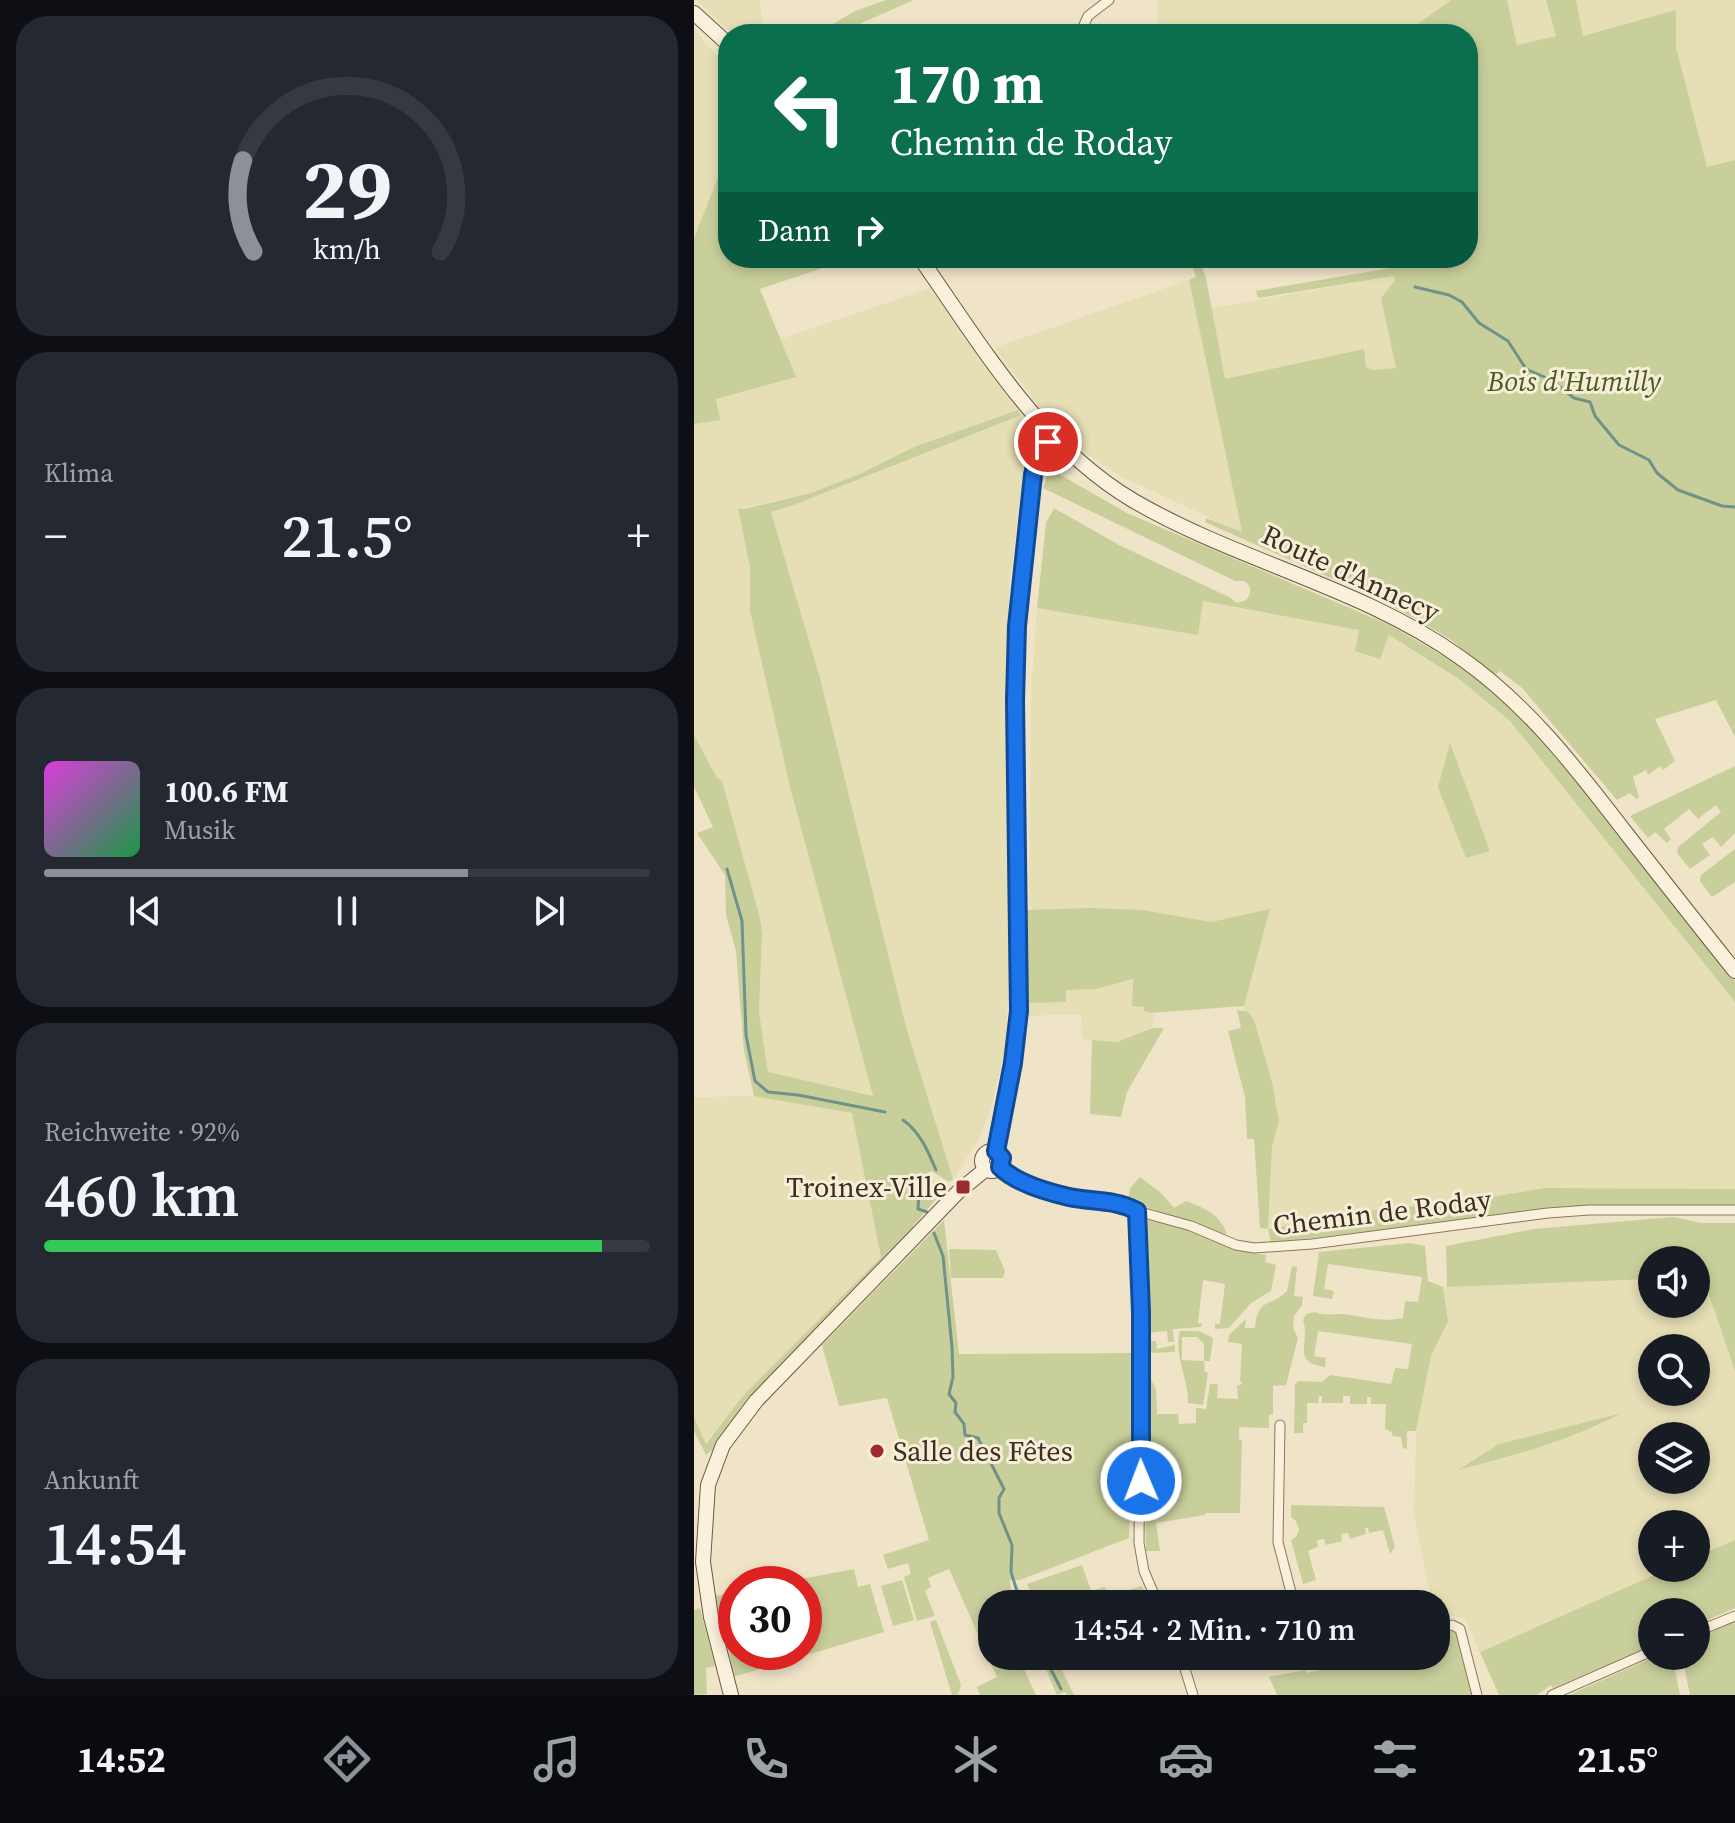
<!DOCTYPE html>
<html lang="de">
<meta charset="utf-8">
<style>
:root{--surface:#171b24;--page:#242831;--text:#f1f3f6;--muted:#9ea1a6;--line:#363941;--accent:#8c9099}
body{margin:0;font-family:"Source Serif 4",serif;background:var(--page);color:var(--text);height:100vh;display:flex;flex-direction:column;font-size:30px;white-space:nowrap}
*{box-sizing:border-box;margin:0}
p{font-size:26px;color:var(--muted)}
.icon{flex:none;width:44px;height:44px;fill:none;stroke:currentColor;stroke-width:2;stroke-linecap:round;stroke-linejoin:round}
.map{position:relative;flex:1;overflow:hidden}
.details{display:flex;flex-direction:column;gap:16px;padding:16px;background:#0d0f14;width:694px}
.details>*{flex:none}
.hud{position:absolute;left:24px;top:24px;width:760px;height:244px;border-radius:32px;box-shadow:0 4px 12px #0003;background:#0b6e4f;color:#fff;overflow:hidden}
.fabs{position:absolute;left:944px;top:1246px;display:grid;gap:16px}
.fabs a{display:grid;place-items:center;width:72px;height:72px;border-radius:50%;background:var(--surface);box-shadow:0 4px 12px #0003;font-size:40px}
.speed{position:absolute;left:24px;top:1566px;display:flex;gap:16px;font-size:40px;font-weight:700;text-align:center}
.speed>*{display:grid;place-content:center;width:104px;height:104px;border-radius:50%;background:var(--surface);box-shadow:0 4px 12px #0003;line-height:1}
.speed .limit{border:12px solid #d22;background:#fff;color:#111}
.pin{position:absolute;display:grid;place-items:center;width:68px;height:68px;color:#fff;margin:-34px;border:4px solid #fff;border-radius:50%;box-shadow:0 2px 8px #0007}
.me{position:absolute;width:88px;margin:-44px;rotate:359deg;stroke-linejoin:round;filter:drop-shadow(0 0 6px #0008)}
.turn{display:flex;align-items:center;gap:28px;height:168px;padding:0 40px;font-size:36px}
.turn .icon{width:104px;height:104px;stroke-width:2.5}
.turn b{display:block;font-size:56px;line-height:68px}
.then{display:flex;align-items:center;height:76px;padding:0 40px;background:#0003;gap:16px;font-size:30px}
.big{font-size:60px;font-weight:600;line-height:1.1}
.details .card{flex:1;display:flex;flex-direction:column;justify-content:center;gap:12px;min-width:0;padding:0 28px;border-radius:32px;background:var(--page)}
.details .dial{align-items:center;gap:0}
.dial svg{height:208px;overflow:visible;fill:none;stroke:var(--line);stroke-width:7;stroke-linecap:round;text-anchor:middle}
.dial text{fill:var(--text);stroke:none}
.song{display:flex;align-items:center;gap:24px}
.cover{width:96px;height:96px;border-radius:12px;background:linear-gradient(135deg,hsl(300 70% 55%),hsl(140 70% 35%))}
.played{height:8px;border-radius:4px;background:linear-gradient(90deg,var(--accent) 70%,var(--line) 70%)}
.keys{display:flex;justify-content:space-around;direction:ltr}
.heat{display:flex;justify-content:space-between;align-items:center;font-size:44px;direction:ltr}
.charge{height:12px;border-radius:6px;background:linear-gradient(90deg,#34c759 92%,var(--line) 0)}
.trip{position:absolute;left:284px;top:1590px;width:472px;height:80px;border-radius:32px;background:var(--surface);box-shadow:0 4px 12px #0003;font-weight:600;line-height:80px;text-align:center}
.menu{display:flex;height:128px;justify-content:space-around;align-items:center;background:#090b0e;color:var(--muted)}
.menu .icon{width:56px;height:56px}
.menu .current{color:var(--accent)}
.menu b{font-size:36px;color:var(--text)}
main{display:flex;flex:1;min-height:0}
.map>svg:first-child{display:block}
.farmland{fill:#e6deb5;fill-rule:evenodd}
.green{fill:#c9cf9b;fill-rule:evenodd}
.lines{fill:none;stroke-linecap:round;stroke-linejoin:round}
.stream{stroke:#6f938a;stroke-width:3}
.street-casing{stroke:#8d765c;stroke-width:11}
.secondary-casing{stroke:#6f573f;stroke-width:16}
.street{stroke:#faf1dc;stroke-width:9}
.secondary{stroke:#faf1dc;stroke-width:14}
.route-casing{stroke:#114b97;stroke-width:20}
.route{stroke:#1a73e8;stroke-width:14}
.poi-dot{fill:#9e2a2b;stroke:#f7eed8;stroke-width:3}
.labels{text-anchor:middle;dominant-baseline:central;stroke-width:6;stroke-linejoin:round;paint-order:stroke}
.park-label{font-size:28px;font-style:italic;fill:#4d5a26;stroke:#f7eed8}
.street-label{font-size:28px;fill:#3d2e20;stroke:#f7eed8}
.poi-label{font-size:28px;fill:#3d2e20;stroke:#f7eed8;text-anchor:end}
</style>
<main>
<section class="details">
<div class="card dial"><svg viewBox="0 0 100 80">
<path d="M14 69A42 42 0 1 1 86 69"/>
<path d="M14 69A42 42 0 0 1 10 34" stroke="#8c9099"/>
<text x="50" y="56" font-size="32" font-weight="700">29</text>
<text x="50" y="72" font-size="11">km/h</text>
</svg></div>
<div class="card"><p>Klima</p>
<div class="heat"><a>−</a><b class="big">21.5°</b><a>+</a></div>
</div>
<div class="card">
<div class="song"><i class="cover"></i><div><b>100.6 FM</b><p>Musik</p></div></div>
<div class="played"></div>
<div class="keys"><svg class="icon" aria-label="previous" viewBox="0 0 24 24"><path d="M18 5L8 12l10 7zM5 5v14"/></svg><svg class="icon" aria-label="pause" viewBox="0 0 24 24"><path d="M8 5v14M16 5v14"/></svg><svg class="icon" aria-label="next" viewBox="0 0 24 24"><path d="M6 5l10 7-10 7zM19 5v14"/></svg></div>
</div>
<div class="card"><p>Reichweite · 92%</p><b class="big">460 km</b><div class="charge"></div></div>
<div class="card"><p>Ankunft</p><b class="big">14:54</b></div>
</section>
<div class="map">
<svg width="1041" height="1695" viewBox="0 0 1041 1695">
<rect width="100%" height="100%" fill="#f0e4c8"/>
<path class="farmland" d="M 2,0 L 66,0 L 69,34 L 38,34 Z
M 463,0 L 757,0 L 710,34 L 464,34 Z
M 813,0 L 852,0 L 862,36 L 823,45 Z
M 882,0 L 1041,0 L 1041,160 L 1013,168 L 982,47 L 980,38 L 983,24 L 889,36 Z
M 0,30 L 34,68 L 34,152 L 0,238 Z
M 700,276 L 701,280 L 687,298 L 703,368 L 679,370 L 671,367 L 670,349 L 531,379 L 517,308 Z
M 495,280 L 548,533 L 428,477 L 394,455 L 354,418 L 300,348 Z
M 236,288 L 324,410 L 220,447 L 168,473 L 117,493 L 44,509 L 56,568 L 56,611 L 96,787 L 179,1096 L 74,1073 L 65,1012 L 68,934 L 66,918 L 28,781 L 23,778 L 0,735 L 0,424 L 26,420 L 21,399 L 101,377 L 87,339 Z
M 327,415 L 330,435 L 329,479 L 316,580 L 312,647 L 315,964 L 312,1045 L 297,1108 L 284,1141 L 259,1179 L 212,1027 L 126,678 L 77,512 L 97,506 Z
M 508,601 L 666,630 L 685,659 L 695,635 L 765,679 L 816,721 L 1041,1002 L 1041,1189 L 851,1188 L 772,1201 L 681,1210 L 574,1229 L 578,1146 L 585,1121 L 583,1105 L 560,1020 L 549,1010 L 576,910 L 517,922 L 503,921 L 449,910 L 339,910 L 335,899 L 337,690 L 343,608 L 504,635 ZM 757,745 L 795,851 L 772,858 Z
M 440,979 L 451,1011 L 460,1014 L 459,1028 L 423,1042 L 388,1039 L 387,1014 L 332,1016 L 334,1003 L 372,1002 L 371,990 L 402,989 Z
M 60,1096 L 158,1113 L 187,1257 L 48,1397 L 11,1444 L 0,1417 L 0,1097 Z
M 1002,1277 L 1009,1277 L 1041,1371 L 1041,1540 L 1002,1557 L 1002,1524 L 958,1524 L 958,1568 L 976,1568 L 785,1652 L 772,1619 L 758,1616 L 742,1621 L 742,1604 L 738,1604 L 720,1515 L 722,1431 L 737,1356 L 754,1321 L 749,1287 L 958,1279 L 958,1304 L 1002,1304 ZM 958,1348 L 1002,1348 L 1002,1392 L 958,1392 ZM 924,1415 L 905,1425 L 767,1469 L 805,1444 ZM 958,1436 L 1002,1436 L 1002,1480 L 958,1480 Z"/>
<path class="green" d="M 192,0 L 220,0 L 154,29 L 122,34 L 161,11 Z
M 757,0 L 813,0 L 823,45 L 862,36 L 852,0 L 882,0 L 889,36 L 982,10 L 982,47 L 1013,167 L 1041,160 L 1041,737 L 1022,700 L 961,719 L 981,761 L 969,770 L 966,766 L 954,775 L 952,770 L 939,777 L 945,797 L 942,799 L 936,793 L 923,800 L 828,688 L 806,671 L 801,675 L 757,640 L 727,622 L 688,601 L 511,522 L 512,518 L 548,532 L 495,280 L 502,277 L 496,258 L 505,258 L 512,278 L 531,379 L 670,349 L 672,367 L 679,370 L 702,368 L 687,298 L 701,280 L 700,276 L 564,298 L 562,291 L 697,268 L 695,258 L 774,258 L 774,34 L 710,34 Z
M 34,152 L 34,258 L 159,258 L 66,289 L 102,377 L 22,399 L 26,420 L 0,424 L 0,238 Z
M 324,410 L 327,415 L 97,506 L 77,512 L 126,678 L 212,1027 L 259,1179 L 255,1182 L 238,1171 L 231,1174 L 250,1190 L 219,1226 L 221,1229 L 51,1402 L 19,1450 L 12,1455 L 0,1431 L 0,1417 L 12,1444 L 48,1397 L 187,1257 L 158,1113 L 60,1096 L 50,1051 L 42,951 L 32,915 L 31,875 L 3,833 L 19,827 L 0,787 L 0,735 L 23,778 L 28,781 L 66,918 L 68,934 L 65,1012 L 74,1072 L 179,1096 L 96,787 L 56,611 L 56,568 L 44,508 L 50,509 L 117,493 L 168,473 L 220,447 Z
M 356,469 L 433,513 L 698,626 L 771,669 L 827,716 L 863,756 L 1041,981 L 1041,1002 L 816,721 L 765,679 L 695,635 L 686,659 L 661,651 L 665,630 L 509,601 L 504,635 L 343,608 L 352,523 L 360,508 L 425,545 L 535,597 L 543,603 L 552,600 C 558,594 558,585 550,581 L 541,581 L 349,488 Z
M 756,743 L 796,851 L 772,858 L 744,787 Z
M 1041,766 L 1041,833 L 1027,847 L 1019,837 L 1008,844 L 1016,855 L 996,869 L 983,853 L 984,847 L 1027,812 L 1022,805 L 1004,819 L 995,809 L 970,829 L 977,839 L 973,843 L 961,832 L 954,838 L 936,816 Z
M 1041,849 L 1041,882 L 1018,897 L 1006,881 L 1007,875 Z
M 396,908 L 449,910 L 517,922 L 576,909 L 550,1006 L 456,1013 L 450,1011 L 450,1007 L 438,1006 L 439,979 L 402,989 L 372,990 L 372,1002 L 334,1003 L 331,910 Z
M 543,1010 L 554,1012 L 560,1020 L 578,1082 L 585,1121 L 578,1146 L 574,1229 L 681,1210 L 772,1201 L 851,1188 L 1041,1189 L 1041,1205 L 873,1207 L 577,1243 L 574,1229 L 566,1228 L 560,1139 L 553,1139 L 551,1097 L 534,1031 L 547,1028 Z
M 459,1028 L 470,1028 L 433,1092 L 427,1117 L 396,1114 L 398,1040 L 423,1042 Z
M 446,1177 L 467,1193 L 480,1208 L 492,1201 C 511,1208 527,1215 533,1235 L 429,1199 L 435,1196 L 436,1188 Z
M 979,1217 L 1007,1223 L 1041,1223 L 1041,1371 L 1009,1277 L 1002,1277 L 1002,1260 L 958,1260 L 958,1279 L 753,1287 L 752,1246 L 840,1229 Z
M 250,1220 L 265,1354 L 440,1353 L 435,1538 L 326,1580 L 316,1580 L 317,1592 L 325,1589 L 331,1604 L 298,1604 L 298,1656 L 324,1656 L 342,1695 L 286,1695 L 283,1687 L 303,1677 L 255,1569 L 234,1578 L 237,1587 L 231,1591 L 241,1616 L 223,1621 L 210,1577 L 217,1574 L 214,1563 L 194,1569 L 189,1555 L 235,1540 L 193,1398 L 145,1406 L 128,1345 Z
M 453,1220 L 493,1228 L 543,1250 L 572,1255 L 571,1262 L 582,1265 L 577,1291 L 557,1303 L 535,1328 L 521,1329 L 521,1324 L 526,1324 L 531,1284 L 509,1280 L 504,1323 L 508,1323 L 507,1327 L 479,1329 L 480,1342 L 474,1342 L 473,1331 L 454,1333 L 455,1341 L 462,1341 L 463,1349 L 481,1345 L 481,1352 L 453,1353 L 447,1224 Z
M 716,1243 L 731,1246 L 734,1281 L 749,1287 L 754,1321 L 737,1356 L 722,1431 L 713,1431 L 713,1449 L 709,1448 L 707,1437 L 698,1436 L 698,1432 L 691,1429 L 692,1404 L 677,1404 L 677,1397 L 673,1397 L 673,1404 L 656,1404 L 656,1396 L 649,1396 L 649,1403 L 628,1403 L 628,1396 L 625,1396 L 624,1403 L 613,1403 L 613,1423 L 609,1423 L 609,1433 L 600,1433 L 601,1384 L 604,1381 L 628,1382 L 636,1375 L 697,1384 L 701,1368 L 714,1369 L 718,1344 L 624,1331 L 620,1356 L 632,1358 L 631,1367 C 596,1362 617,1343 609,1320 L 612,1314 L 621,1312 C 630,1316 638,1314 648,1314 C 669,1316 686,1323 709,1318 L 711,1301 L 724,1302 L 728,1277 L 634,1264 L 630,1289 L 640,1291 L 638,1299 L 619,1296 L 625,1252 Z
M 255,1249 L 302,1250 L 311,1271 L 309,1278 L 257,1278 Z
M 598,1266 L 603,1267 L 600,1296 L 609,1297 L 608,1305 L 600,1316 L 599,1328 L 604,1338 L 592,1385 L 579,1386 L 579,1414 L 575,1415 L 575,1428 L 545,1427 L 545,1439 L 548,1440 L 546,1513 L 512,1513 L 511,1515 L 462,1523 L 466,1551 L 452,1551 L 451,1425 L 453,1381 L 458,1381 L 462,1389 L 463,1414 L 484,1414 L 485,1424 L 502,1423 L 502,1408 L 512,1409 L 516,1384 L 524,1384 L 523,1398 L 544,1399 L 543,1386 L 548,1384 L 546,1380 L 548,1344 L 534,1342 L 535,1335 L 552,1319 L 551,1328 L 561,1328 C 564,1297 574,1309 593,1291 Z
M 486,1331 L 505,1331 L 519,1338 L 516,1361 L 510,1361 L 511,1372 L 514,1373 L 509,1405 L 494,1403 C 495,1379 479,1354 486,1331 ZM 488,1337 L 503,1337 L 510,1344 L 510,1361 L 488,1360 Z
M 928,1413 C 877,1440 819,1456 764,1470 L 805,1444 Z
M 597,1505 L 690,1507 L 701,1547 L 696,1554 L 689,1530 L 675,1533 L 674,1528 L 671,1528 L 672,1534 L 656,1539 L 654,1533 L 647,1534 L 648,1541 L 632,1545 L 630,1539 L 623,1540 L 624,1547 L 614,1551 L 622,1580 L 609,1584 L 597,1540 L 602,1537 L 605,1530 L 602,1521 L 597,1517 Z
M 1041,1540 L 1041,1608 L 1002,1625 L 1002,1612 L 958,1612 L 958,1645 L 859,1688 L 857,1685 L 843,1695 L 805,1695 L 786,1652 L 976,1568 L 1002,1568 L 1002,1557 Z
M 388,1565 L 397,1591 L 411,1587 L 414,1596 L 448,1586 L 457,1604 L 343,1604 L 333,1584 Z
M 160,1569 L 164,1587 L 176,1584 L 190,1632 L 39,1677 L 35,1661 L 37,1660 L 35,1649 L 31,1648 L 21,1596 L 42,1592 L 42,1652 L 110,1652 L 110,1584 L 81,1584 Z
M 208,1580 L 220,1620 L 199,1626 L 187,1586 Z
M 6,1608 L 21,1666 L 12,1668 L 13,1694 L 0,1695 L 0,1610 Z
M 242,1620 L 267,1685 L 264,1695 L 258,1695 L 236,1622 Z
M 1041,1622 L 1041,1695 L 996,1695 L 988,1656 L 1002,1656 L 1002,1638 Z
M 757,1631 L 764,1635 L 767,1641 L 778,1695 L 583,1695 L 575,1677 L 611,1670 L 613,1673 L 630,1669 L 629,1666 L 664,1656 L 742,1656 L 742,1634 Z
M 346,1656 L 361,1656 L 380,1695 L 373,1695 L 371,1692 L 363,1695 Z
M 962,1656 L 978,1656 L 986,1695 L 875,1695 Z"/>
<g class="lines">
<path class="stream" d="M 721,287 L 755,295 L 768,302 L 785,323 L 814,341 L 832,369 L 857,380 L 880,398 L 896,402 L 901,416 L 925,445 L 955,460 L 963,473 L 984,490 L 1028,506 L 1041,507
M 33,869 L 48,921 L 52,1035 L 61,1081 L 74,1092 L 104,1095 L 191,1112
M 209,1120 C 226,1132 234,1151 242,1170
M 225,1192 L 224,1209 L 233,1212
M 240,1233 L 249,1256 L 258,1347 L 259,1377 L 255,1394 L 262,1403 L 261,1412 L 270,1424 L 271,1435 L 284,1438 L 310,1489 L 305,1498 L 305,1513 L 318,1545 L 317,1572 L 327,1604
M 350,1656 L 367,1689"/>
<defs>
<path id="street" d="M 386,34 L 394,16 L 415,0
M 306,1167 L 320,1178 L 376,1197 L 429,1204 L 443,1211 L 497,1226 L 542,1245 L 560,1248 L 618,1244 L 854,1213 L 895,1210 L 1041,1210
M 443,1211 L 447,1312 L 445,1543 L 450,1571 L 464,1604
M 586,1425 L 584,1542 L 600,1604
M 742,1629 L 758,1625 L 766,1629 L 783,1695
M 1002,1632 L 1041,1616
M 487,1656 L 499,1695
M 615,1656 L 625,1659 L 636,1656
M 858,1695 L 958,1651"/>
<path id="secondary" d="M 0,13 L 34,44
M 226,258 C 288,346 345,445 440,501 C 545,562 668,587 767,658 C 834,705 882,768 932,833 C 968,879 1004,925 1041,971
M288 1161a10 10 0 1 1 20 0a10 10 0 1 1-20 0Z
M 302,1151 L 304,1131 L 319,1063 L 325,1011 L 321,701 L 323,626 L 339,475 L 346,450 L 359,437
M 37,1695 L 17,1617 L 9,1562 L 14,1485 L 29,1445 L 62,1401 L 265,1191 L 292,1169"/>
</defs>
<use href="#street" class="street-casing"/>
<use href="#secondary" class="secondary-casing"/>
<use href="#street" class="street"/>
<use href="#secondary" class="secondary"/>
</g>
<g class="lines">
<defs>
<path id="route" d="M 354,442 L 343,456 L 339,475 L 323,626 L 321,701 L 325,1011 L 319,1063 L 302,1151 L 308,1158 L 306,1167 C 322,1183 353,1192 375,1197 C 399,1202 420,1199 443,1211 L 447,1312 L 447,1481"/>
</defs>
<use href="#route" class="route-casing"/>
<use href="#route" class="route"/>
</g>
<g class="poi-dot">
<rect x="261" y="1179" width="16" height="16" rx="4"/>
<circle cx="183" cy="1451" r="8"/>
</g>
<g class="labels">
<g class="park-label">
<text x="880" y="381">Bois d'Humilly</text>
</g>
<g class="street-label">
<text transform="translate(657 573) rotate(25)">Route d'Annecy</text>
<text transform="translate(688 1212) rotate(-7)">Chemin de Roday</text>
</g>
<g class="poi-label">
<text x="253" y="1187">Troinex-Ville</text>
<text x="199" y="1451" text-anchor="start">Salle des Fêtes</text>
</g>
</g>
</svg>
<div class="fabs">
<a><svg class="icon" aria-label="sound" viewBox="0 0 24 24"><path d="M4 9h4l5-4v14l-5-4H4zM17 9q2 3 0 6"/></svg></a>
<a><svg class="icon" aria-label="search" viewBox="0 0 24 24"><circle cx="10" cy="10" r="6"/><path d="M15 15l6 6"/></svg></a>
<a><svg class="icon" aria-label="layers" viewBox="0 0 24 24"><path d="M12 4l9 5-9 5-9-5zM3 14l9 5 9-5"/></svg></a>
<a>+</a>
<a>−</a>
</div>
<div class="speed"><div class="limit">30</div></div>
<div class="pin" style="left:354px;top:442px;background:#d93025"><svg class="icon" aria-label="arrive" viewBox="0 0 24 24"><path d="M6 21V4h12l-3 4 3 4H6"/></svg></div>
<svg class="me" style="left:447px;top:1481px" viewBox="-20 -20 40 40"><circle r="17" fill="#1a73e8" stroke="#fff" stroke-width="3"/><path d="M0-11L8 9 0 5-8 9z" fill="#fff"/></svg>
<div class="trip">14:54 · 2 Min. · 710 m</div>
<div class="hud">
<div class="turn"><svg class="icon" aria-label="left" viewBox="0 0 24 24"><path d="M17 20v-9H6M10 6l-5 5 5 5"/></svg><div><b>170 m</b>Chemin de Roday</div></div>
<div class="then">Dann<svg class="icon" aria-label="right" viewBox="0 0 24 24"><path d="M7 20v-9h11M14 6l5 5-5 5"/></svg></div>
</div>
</div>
</main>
<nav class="menu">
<b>14:52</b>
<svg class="icon current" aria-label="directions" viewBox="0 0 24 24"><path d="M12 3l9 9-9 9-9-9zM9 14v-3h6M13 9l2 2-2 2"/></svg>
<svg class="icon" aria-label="music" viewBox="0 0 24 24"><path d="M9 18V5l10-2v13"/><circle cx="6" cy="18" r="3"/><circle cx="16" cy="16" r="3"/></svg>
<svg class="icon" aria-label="phone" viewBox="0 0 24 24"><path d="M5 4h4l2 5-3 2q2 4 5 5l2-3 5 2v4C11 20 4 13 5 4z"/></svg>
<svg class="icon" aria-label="climate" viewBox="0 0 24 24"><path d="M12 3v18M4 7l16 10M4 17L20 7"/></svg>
<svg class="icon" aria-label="car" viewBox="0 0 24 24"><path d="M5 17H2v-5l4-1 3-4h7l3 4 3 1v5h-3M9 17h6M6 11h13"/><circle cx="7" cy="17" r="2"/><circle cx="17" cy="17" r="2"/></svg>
<svg class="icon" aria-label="filters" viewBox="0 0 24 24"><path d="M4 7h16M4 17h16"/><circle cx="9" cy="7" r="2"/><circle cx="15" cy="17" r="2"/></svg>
<b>21.5°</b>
</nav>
